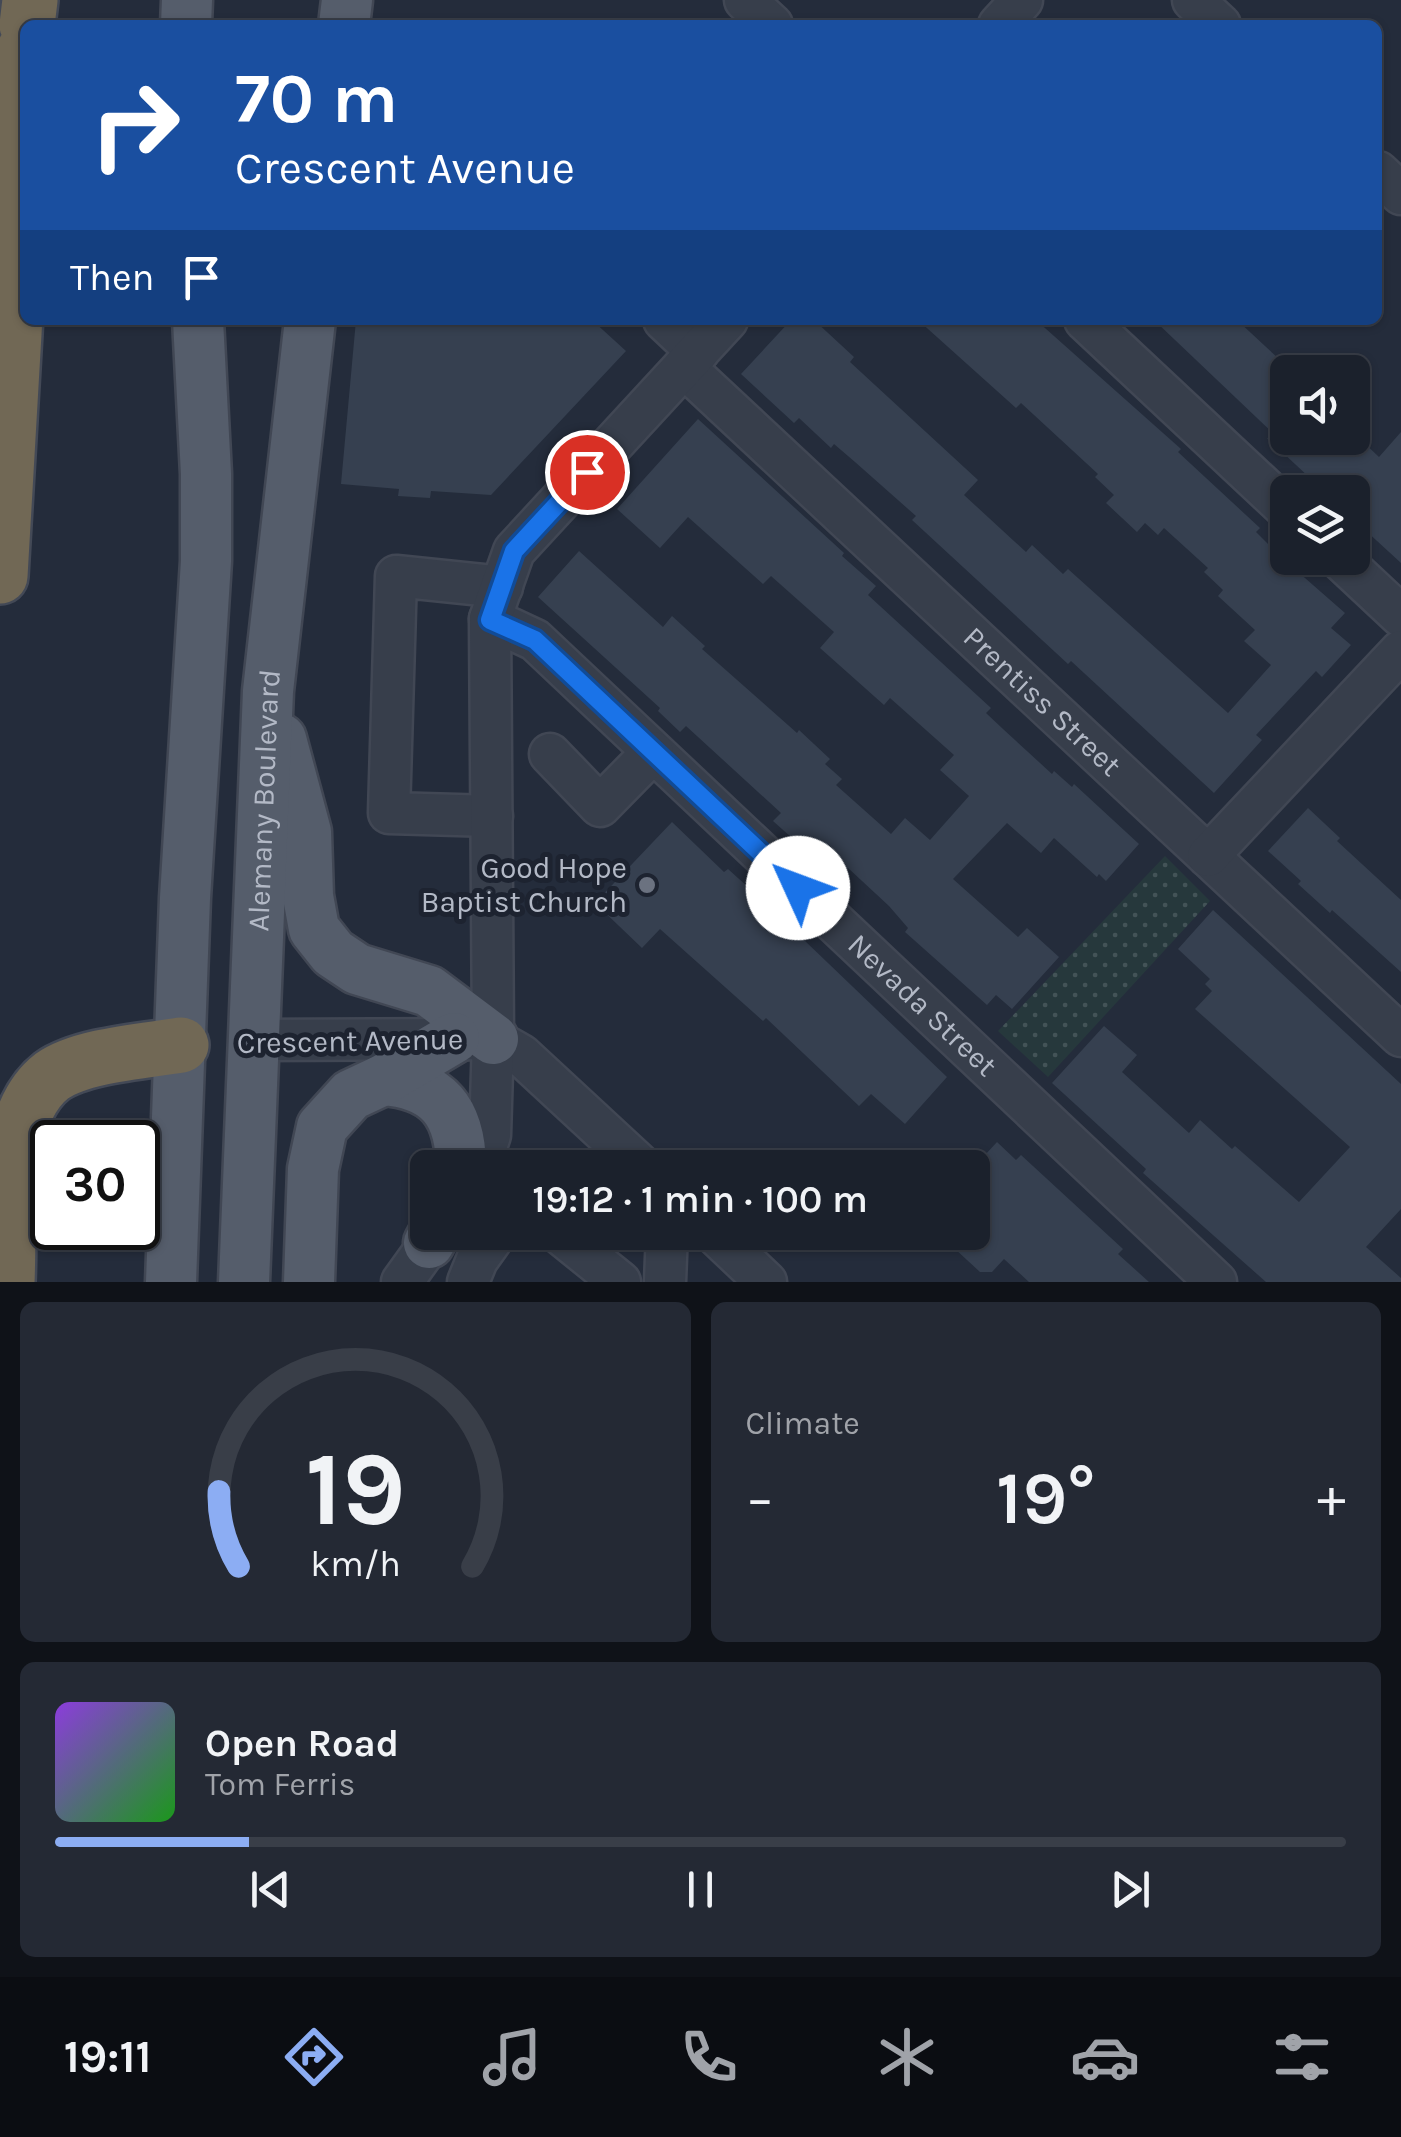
<!DOCTYPE html>
<meta charset="utf-8">
<style>
:root{--surface:#1b212c;--page:#242934;--text:#f1f3f6;--muted:#a0a3a9;--line:#393e48;--accent:#8cadf3}
body{margin:0;font-family:Karla,sans-serif;background:var(--page);color:var(--text);height:100vh;display:flex;flex-direction:column;font-size:38px;white-space:nowrap}
*{box-sizing:border-box;margin:0}
p{font-size:32px;color:var(--muted)}
.icon{flex:none;width:55px;height:55px;fill:none;stroke:currentColor;stroke-width:2;stroke-linecap:round;stroke-linejoin:round}
.map{position:relative;height:1282px;overflow:hidden}
.details{display:flex;flex-direction:column;gap:20px;padding:20px;background:#0f1218;flex:1}
.details>*{flex:none}
.top-card{position:absolute;left:20px;top:20px;width:1362px;height:305px;border-radius:15px;box-shadow:0 2px 8px #0004,0 0 0 2px var(--line);background:#1a4fa0;color:#fff;overflow:hidden}
.controls{position:absolute;left:1270px;top:355px;display:grid;gap:20px}
.controls a{display:grid;place-items:center;width:100px;height:100px;border-radius:15px;background:var(--surface);box-shadow:0 2px 8px #0004,0 0 0 2px var(--line);font-size:50px}
.speed{position:absolute;left:30px;top:1120px;display:flex;gap:20px;font-size:50px;font-weight:700;text-align:center}
.speed>*{display:grid;place-content:center;width:130px;height:130px;border-radius:50%;background:var(--surface);box-shadow:0 2px 8px #0004,0 0 0 2px var(--line);line-height:1}
.speed .limit{border:5px solid #111;border-radius:15px;background:#fff;color:#111}
.pin{position:absolute;display:grid;place-items:center;width:85px;height:85px;color:#fff;margin:-42px;border:5px solid #fff;border-radius:50%;box-shadow:0 2px 10px #0007}
.me{position:absolute;width:110px;margin:-55px;rotate:313deg;stroke-linejoin:round;filter:drop-shadow(0 0 8px #0008)}
.turn{display:flex;align-items:center;gap:35px;height:210px;padding:0 50px;font-size:45px}
.turn .icon{width:130px;height:130px;stroke-width:2.5}
.turn b{display:block;font-size:70px;line-height:85px}
.then{display:flex;align-items:center;height:95px;padding:0 50px;background:#0003;gap:20px;font-size:38px}
.big{font-size:75px;font-weight:600;line-height:1.1}
.details .widget{flex:1;display:flex;flex-direction:column;justify-content:center;gap:15px;min-width:0;padding:0 35px;border-radius:15px;background:var(--page)}
.details .dial{align-items:center;gap:0}
.dial svg{height:260px;overflow:visible;fill:none;stroke:var(--line);stroke-width:7;stroke-linecap:round;text-anchor:middle}
.dial text{fill:var(--text);stroke:none}
.song{display:flex;align-items:center;gap:30px}
.cover{width:120px;height:120px;border-radius:15px;background:linear-gradient(135deg,hsl(270 70% 55%),hsl(120 70% 35%))}
.played{height:10px;border-radius:5px;background:linear-gradient(90deg,var(--accent) 15%,var(--line) 15%)}
.keys{display:flex;justify-content:space-around;direction:ltr}
.heat{display:flex;justify-content:space-between;align-items:center;font-size:55px;direction:ltr}
.details .tiles{flex:1;display:grid;gap:20px;grid-template-columns:1fr 1fr}
.widget:last-child{grid-column:span 2}
.trip{position:absolute;left:410px;top:1150px;width:580px;height:100px;border-radius:15px;background:var(--surface);box-shadow:0 2px 8px #0004,0 0 0 2px var(--line);font-weight:600;line-height:100px;text-align:center}
.menu{display:flex;height:160px;justify-content:space-around;align-items:center;background:#0b0d12;color:var(--muted)}
.menu .icon{width:70px;height:70px}
.menu .active{color:var(--accent)}
.menu b{font-size:45px;color:var(--text)}
.map>svg:first-child{display:block}
.garden{fill:url(#garden-dots)}
.building{fill:#364050}
.lines{fill:none;stroke-linecap:round;stroke-linejoin:round}
.minor-casing{stroke:#414754;stroke-width:45}
.major-casing{stroke:#414754;stroke-width:55}
.highway-casing{stroke:#434956;stroke-width:60}
.minor{stroke:#373e4b;stroke-width:40}
.major{stroke:#555d6b;stroke-width:50}
.highway{stroke:#716855;stroke-width:55}
.route-casing{stroke:#114b97;stroke-width:25}
.route{stroke:#1a73e8;stroke-width:18}
.worship-dot{fill:#6b7280;stroke:#1d2330;stroke-width:4}
.labels{text-anchor:middle;dominant-baseline:central;stroke-width:10;stroke-linejoin:round;paint-order:stroke}
.street-label{font-size:30px;fill:#b3b9c6;stroke:#1d2330}
.poi-label{font-size:30px;fill:#b3b9c6;stroke:#1d2330;text-anchor:end}
</style>
<div class="map">
<svg width="1401" height="1282" viewBox="0 0 1401 1282">
<defs>
<pattern id="garden-dots" width="8" height="8" patternUnits="userSpaceOnUse" patternTransform="scale(2.5)"><rect width="8" height="8" fill="#26383c"/><path d="M2 2h.1M6 6h.1" fill="none" stroke="#435357" stroke-width="1.8" stroke-linecap="round"/></pattern>
</defs>
<rect width="100%" height="100%" fill="#242c3b"/>
<path class="garden" d="M 1165,856 L 1210,901 L 1048,1077 L 998,1031 Z"/>
<path class="building" d="M 356,320 L 592,320 L 626,351 L 491,495 L 431,491 L 430,498 L 398,496 L 399,489 L 341,484 Z
M 791,320 L 814,320 L 854,357 L 850,362 L 978,480 L 964,495 L 1026,552 L 1032,545 L 1063,574 L 1068,569 L 1228,713 L 1271,665 L 1244,641 L 1255,630 L 1218,596 L 1223,590 L 1204,572 L 1208,568 L 1164,528 L 1158,535 L 1145,523 L 1137,532 L 1106,503 L 1114,495 L 1095,477 L 1098,474 L 1021,403 L 1016,408 L 918,320 L 1036,320 L 1181,449 L 1178,452 L 1260,528 L 1256,532 L 1281,557 L 1345,613 L 1331,628 L 1351,645 L 1322,677 L 1316,671 L 1256,735 L 1262,740 L 1214,793 L 1071,661 L 1068,664 L 912,520 L 916,516 L 855,462 L 834,444 L 831,448 L 799,418 L 794,423 L 741,374 Z
M 1154,320 L 1237,320 L 1293,372 L 1287,372 L 1288,438 L 1359,438 L 1379,457 L 1401,432 L 1401,563 L 1352,518 L 1352,492 L 1325,492 L 1267,438 L 1278,438 Z
M 698,419 L 844,553 L 842,556 L 876,586 L 868,595 L 991,708 L 986,713 L 1003,729 L 1052,774 L 1054,771 L 1072,787 L 1074,784 L 1139,844 L 1106,881 L 1099,874 L 1097,877 L 1054,838 L 1041,853 L 1007,823 L 953,879 L 1018,937 L 1027,928 L 1059,957 L 1012,1009 L 996,995 L 987,1005 L 905,932 L 908,928 L 889,906 L 848,868 L 838,879 L 773,821 L 781,813 L 686,726 L 680,732 L 658,711 L 660,708 L 538,597 L 579,551 L 663,627 L 672,616 L 705,646 L 702,649 L 797,733 L 799,730 L 830,759 L 825,764 L 842,779 L 836,785 L 891,834 L 905,818 L 930,840 L 969,796 L 940,770 L 954,755 L 890,698 L 884,705 L 820,648 L 834,632 L 771,576 L 763,584 L 688,517 L 660,548 L 617,509 Z
M 1308,808 L 1340,838 L 1337,841 L 1401,900 L 1401,972 L 1332,910 L 1330,913 L 1298,884 L 1301,881 L 1268,851 Z
M 672,822 L 724,872 L 728,869 L 759,897 L 947,1077 L 905,1124 L 871,1094 L 859,1106 L 766,1018 L 763,1021 L 660,929 L 642,948 L 595,903 Z
M 1213,910 L 1401,1084 L 1401,1209 L 1366,1247 L 1401,1278 L 1401,1282 L 1266,1282 L 1143,1173 L 1146,1169 L 1052,1083 L 1104,1026 L 1137,1055 L 1122,1072 L 1189,1133 L 1200,1120 L 1232,1149 L 1235,1146 L 1299,1202 L 1350,1147 L 1195,1009 L 1212,991 L 1205,984 L 1210,979 L 1178,949 Z
M 997,1142 L 1016,1160 L 1021,1155 L 1046,1178 L 1123,1249 L 1118,1254 L 1149,1282 L 1029,1282 L 1004,1259 L 992,1272 L 980,1272 L 954,1248 L 968,1232 L 972,1232 L 972,1169 Z"/>
<g class="lines">
<defs>
<g id="minor">
<path d="M 745,0 L 772,25"/>
<path d="M 1193,0 L 1220,25"/>
<path d="M 999,25 L 1022,0"/>
<path d="M 1378,172 L 1401,194"/>
<path d="M 664,320 L 698,352"/>
<path d="M 1085,320 L 1288,510"/>
<path id="s1" d="M 684,367 L 1401,1036"/>
<path d="M 1339,558 L 1401,616"/>
<path id="s2" d="M 490,619 L 535,640 L 1216,1282"/>
<path d="M 550,754 L 600,806 L 653,752"/>
<path d="M 492,816 L 389,813 L 396,576 L 502,587"/>
<path d="M 1208,856 L 1401,651"/>
<path d="M 252,1040 L 493,1039 L 521,1055 L 643,1168"/>
<path d="M 479,1168 L 490,1135 L 493,1039 L 490,619 L 514,551 L 727,320"/>
<path d="M 558,1232 L 620,1282"/>
<path d="M 713,1232 L 766,1282"/>
<path d="M 402,1282 L 438,1232"/>
<path d="M 468,1282 L 477,1260 L 497,1232"/>
<path d="M 665,1282 L 667,1232"/>
</g>
<g id="major">
<path d="M 186,25 L 187,0"/>
<path d="M 344,25 L 347,0"/>
<path d="M 281,739 L 306,832 L 308,896 L 314,929 L 333,953 L 357,969 L 429,991 L 493,1039"/>
<path d="M 383,1080 C 439,1084 461,1113 461,1168"/>
<path d="M 429,1243 L 435,1232"/>
<path d="M 171,1282 L 185,898 L 206,561 L 206,474 L 198,320"/>
<path id="s3" d="M 244,1282 L 268,691 L 310,320"/>
<path d="M 309,1282 L 313,1169 L 322,1127 L 351,1095 L 383,1080 L 454,1038"/>
</g>
<path id="highway" d="M 27,25 L 30,0
M 12,177 L 25,49
M 0,576 L 25,143
M 7,1282 C 10,1221 0,1116 52,1076 C 82,1055 145,1051 181,1045"/>
</defs>
<use href="#minor" class="minor-casing"/>
<use href="#major" class="major-casing"/>
<use href="#highway" class="highway-casing"/>
<use href="#minor" class="minor"/>
<use href="#major" class="major"/>
<use href="#highway" class="highway"/>
</g>
<g class="lines">
<defs>
<path id="route" d="M 587,472 L 514,551 L 490,620 L 535,640 L 798,888"/>
</defs>
<use href="#route" class="route-casing"/>
<use href="#route" class="route"/>
</g>
<circle class="worship-dot" cx="647" cy="885" r="10"/>
<g class="labels">
<g class="street-label">
<text stroke="none"><textPath href="#s1" startOffset="490">Prentiss Street</textPath></text>
<text stroke="none"><textPath href="#s3" startOffset="482">Alemany Boulevard</textPath></text>
<text stroke="none"><textPath href="#s2" startOffset="582">Nevada Street</textPath></text>
<text transform="translate(350 1041) rotate(-1)">Crescent Avenue</text>
</g>
<g class="poi-label">
<text x="627" y="868">Good Hope<tspan x="627" dy="34">Baptist Church</tspan></text>
</g>
</g>
</svg>
<div class="controls">
<a><svg class="icon" aria-label="sound" viewBox="0 0 24 24"><path d="M4 9h4l5-4v14l-5-4H4zM17 9q2 3 0 6"/></svg></a>
<a><svg class="icon" aria-label="layers" viewBox="0 0 24 24"><path d="M12 4l9 5-9 5-9-5zM3 14l9 5 9-5"/></svg></a>
</div>
<div class="speed"><div class="limit">30</div></div>
<div class="pin" style="left:587px;top:472px;background:#d93025"><svg class="icon" aria-label="arrive" viewBox="0 0 24 24"><path d="M6 21V4h12l-3 4 3 4H6"/></svg></div>
<svg class="me" style="left:798px;top:888px" viewBox="-20 -20 40 40"><circle r="19" fill="#fff"/><path d="M0-13L10 11 0 6-10 11z" fill="#1a73e8"/></svg>
<div class="trip">19:12 · 1 min · 100 m</div>
<div class="top-card">
<div class="turn"><svg class="icon" aria-label="right" viewBox="0 0 24 24"><path d="M7 20v-9h11M14 6l5 5-5 5"/></svg><div><b>70 m</b>Crescent Avenue</div></div>
<div class="then">Then<svg class="icon" aria-label="arrive" viewBox="0 0 24 24"><path d="M6 21V4h12l-3 4 3 4H6"/></svg></div>
</div>
</div>
<section class="details">
<div class="tiles">
<div class="widget dial"><svg viewBox="0 0 100 80">
<path d="M14 69A42 42 0 1 1 86 69"/>
<path d="M14 69A42 42 0 0 1 8 46" stroke="#8cadf3"/>
<text x="50" y="56" font-size="32" font-weight="700">19</text>
<text x="50" y="72" font-size="11">km/h</text>
</svg></div>
<div class="widget"><p>Climate</p>
<div class="heat"><a>−</a><b class="big">19°</b><a>+</a></div>
</div>
<div class="widget">
<div class="song"><i class="cover"></i><div><b>Open Road</b><p>Tom Ferris</p></div></div>
<div class="played"></div>
<div class="keys"><svg class="icon" aria-label="previous" viewBox="0 0 24 24"><path d="M18 5L8 12l10 7zM5 5v14"/></svg><svg class="icon" aria-label="pause" viewBox="0 0 24 24"><path d="M8 5v14M16 5v14"/></svg><svg class="icon" aria-label="next" viewBox="0 0 24 24"><path d="M6 5l10 7-10 7zM19 5v14"/></svg></div>
</div>
</div>
</section>
<nav class="menu">
<b>19:11</b>
<svg class="icon active" aria-label="directions" viewBox="0 0 24 24"><path d="M12 3l9 9-9 9-9-9zM9 14v-3h6M13 9l2 2-2 2"/></svg>
<svg class="icon" aria-label="music" viewBox="0 0 24 24"><path d="M9 18V5l10-2v13"/><circle cx="6" cy="18" r="3"/><circle cx="16" cy="16" r="3"/></svg>
<svg class="icon" aria-label="phone" viewBox="0 0 24 24"><path d="M5 4h4l2 5-3 2q2 4 5 5l2-3 5 2v4C11 20 4 13 5 4z"/></svg>
<svg class="icon" aria-label="climate" viewBox="0 0 24 24"><path d="M12 3v18M4 7l16 10M4 17L20 7"/></svg>
<svg class="icon" aria-label="car" viewBox="0 0 24 24"><path d="M5 17H2v-5l4-1 3-4h7l3 4 3 1v5h-3M9 17h6M6 11h13"/><circle cx="7" cy="17" r="2"/><circle cx="17" cy="17" r="2"/></svg>
<svg class="icon" aria-label="filters" viewBox="0 0 24 24"><path d="M4 7h16M4 17h16"/><circle cx="9" cy="7" r="2"/><circle cx="15" cy="17" r="2"/></svg>
</nav>
